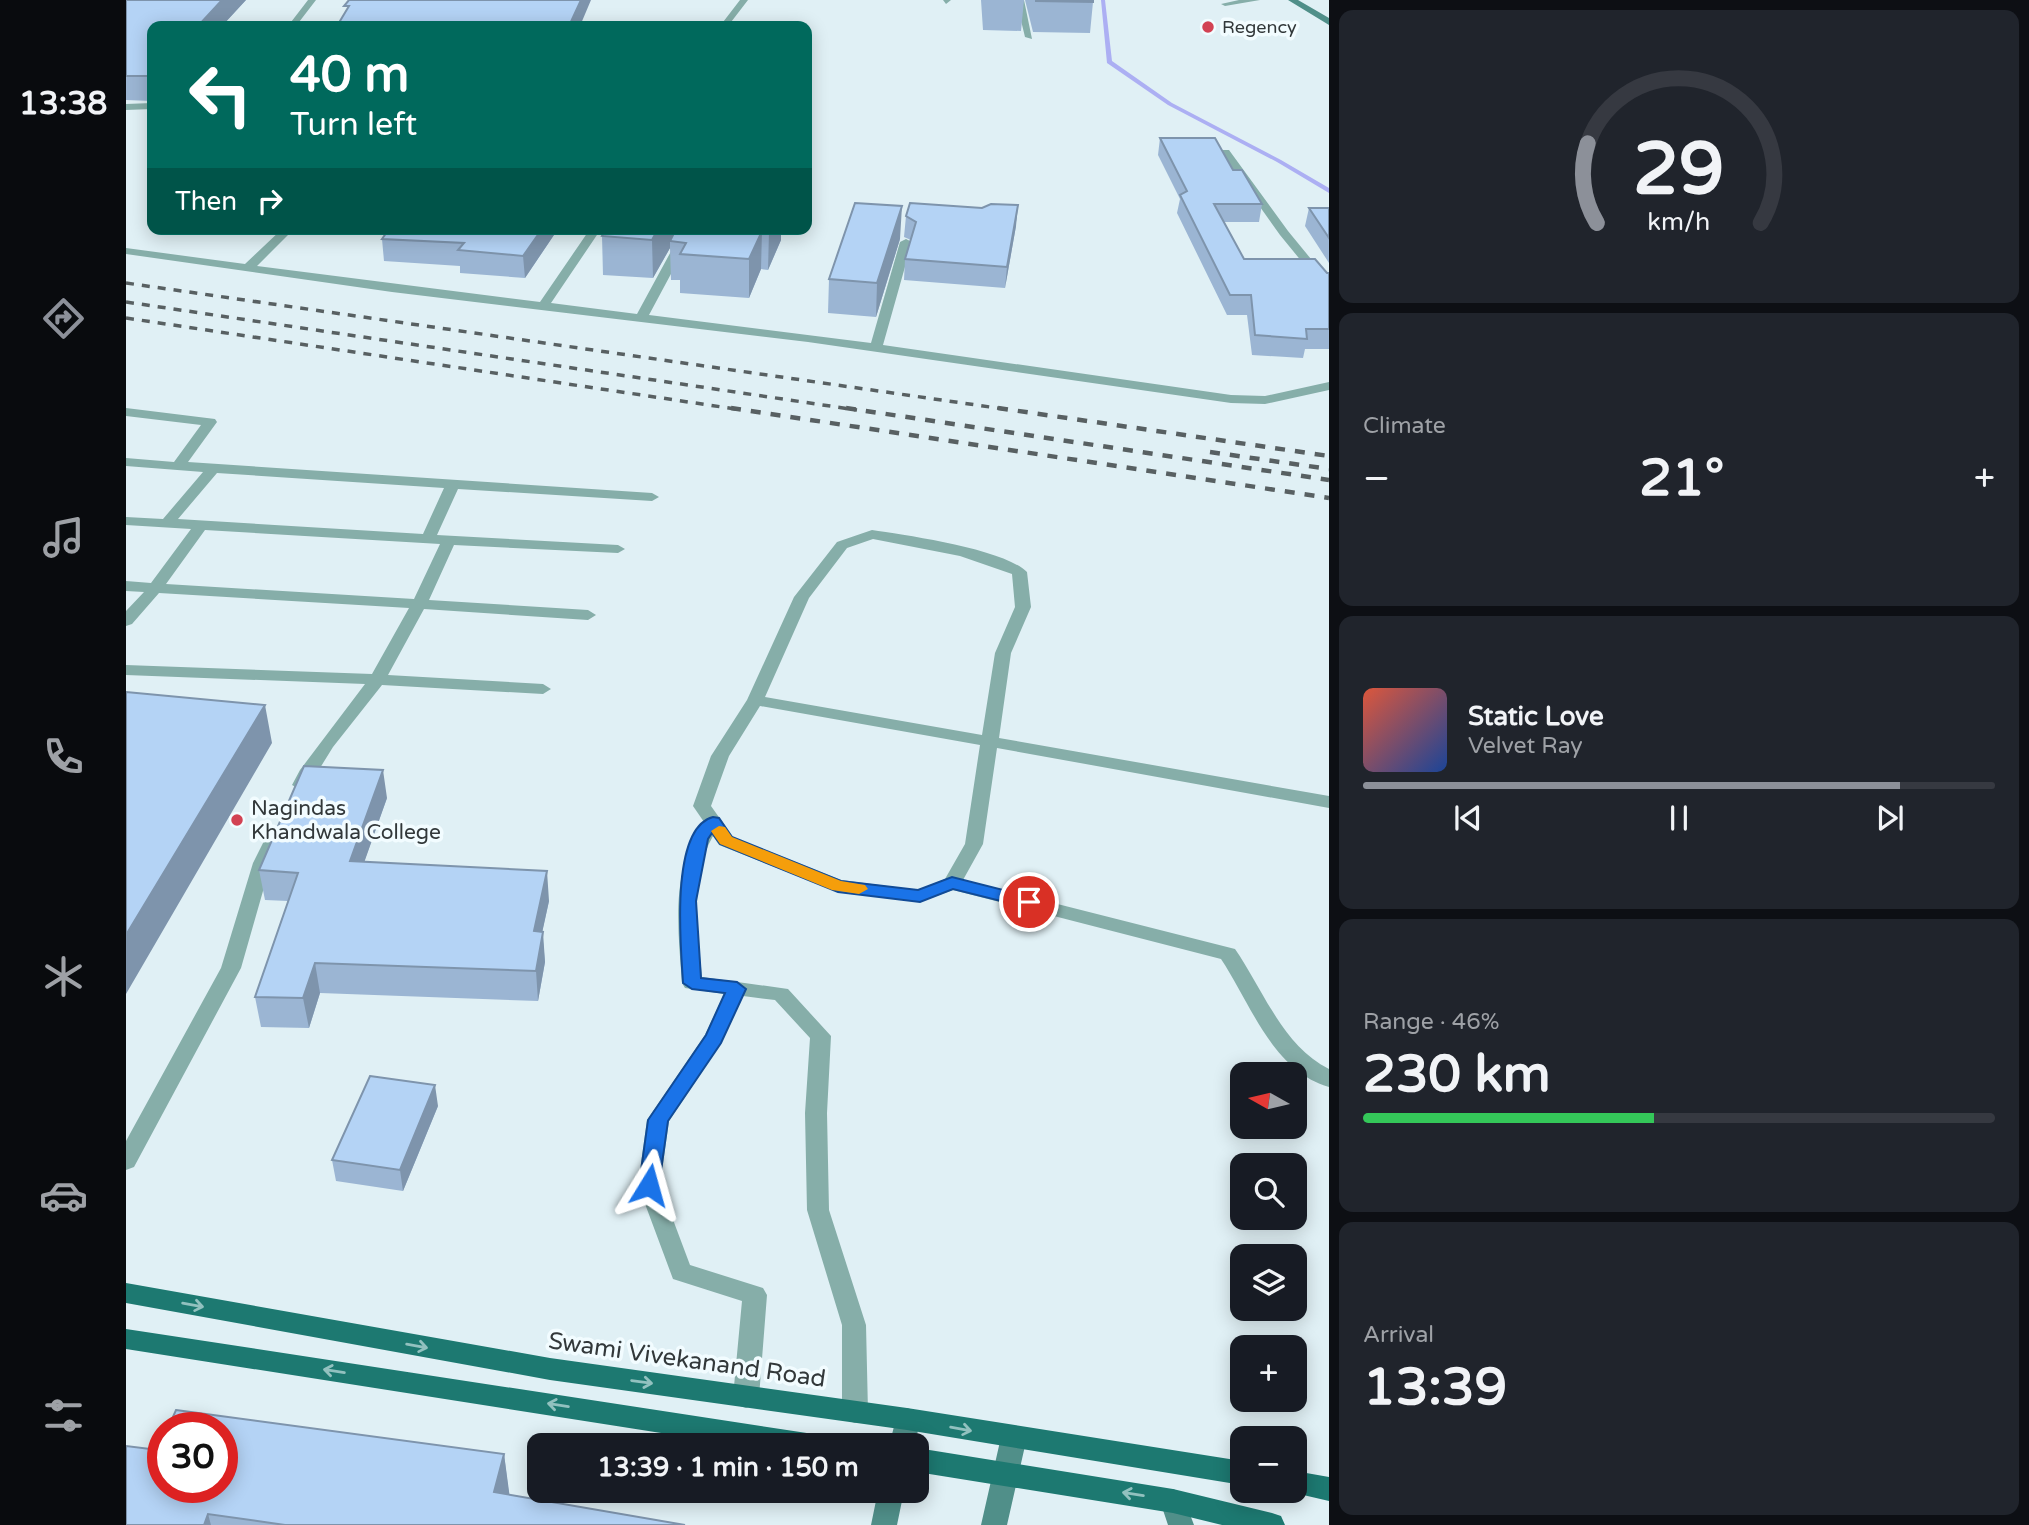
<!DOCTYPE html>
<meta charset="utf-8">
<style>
:root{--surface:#171b24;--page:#20242c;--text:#f1f3f6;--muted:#9ea1a6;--line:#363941;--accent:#8c9099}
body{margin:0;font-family:"Varela Round",sans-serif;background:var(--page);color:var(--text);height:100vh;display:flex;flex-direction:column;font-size:26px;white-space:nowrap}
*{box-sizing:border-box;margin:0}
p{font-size:23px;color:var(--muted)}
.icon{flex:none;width:38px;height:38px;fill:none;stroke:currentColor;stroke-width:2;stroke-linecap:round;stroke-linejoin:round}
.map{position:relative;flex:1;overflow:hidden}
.drawer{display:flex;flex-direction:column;gap:10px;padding:10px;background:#0d0f14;width:700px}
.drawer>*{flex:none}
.banner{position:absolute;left:21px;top:21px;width:665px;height:214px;border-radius:14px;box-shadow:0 4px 18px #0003;background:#00695c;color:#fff;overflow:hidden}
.needle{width:46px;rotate:278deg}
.buttons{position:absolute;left:1104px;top:1062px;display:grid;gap:14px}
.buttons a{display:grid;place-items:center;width:77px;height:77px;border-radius:14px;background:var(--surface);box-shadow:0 4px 18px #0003;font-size:35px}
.speed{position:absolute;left:21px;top:1412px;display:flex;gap:14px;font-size:35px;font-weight:700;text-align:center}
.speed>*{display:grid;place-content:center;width:91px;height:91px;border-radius:50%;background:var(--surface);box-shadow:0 4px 18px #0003;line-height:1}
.speed .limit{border:10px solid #d22;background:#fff;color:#111}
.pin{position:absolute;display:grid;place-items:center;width:60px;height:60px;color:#fff;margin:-30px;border:4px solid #fff;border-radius:50%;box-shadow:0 2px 7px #0007}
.me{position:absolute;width:77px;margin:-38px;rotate:8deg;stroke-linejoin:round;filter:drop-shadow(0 0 5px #0008)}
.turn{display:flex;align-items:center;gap:24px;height:147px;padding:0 28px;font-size:32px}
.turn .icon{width:91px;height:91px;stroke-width:2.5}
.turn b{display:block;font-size:49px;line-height:60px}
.then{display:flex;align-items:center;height:66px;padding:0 28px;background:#0003;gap:14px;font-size:26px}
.big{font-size:52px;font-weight:800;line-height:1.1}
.drawer .widget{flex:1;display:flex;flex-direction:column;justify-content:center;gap:10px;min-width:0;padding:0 24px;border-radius:14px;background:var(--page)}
.drawer .dial{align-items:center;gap:0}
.dial svg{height:182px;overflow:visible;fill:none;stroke:var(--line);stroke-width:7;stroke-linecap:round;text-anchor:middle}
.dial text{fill:var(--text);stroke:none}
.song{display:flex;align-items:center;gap:21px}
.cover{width:84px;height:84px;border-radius:10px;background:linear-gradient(135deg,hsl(10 70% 55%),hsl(220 70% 35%))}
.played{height:7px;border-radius:4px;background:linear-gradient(90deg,var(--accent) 85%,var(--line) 85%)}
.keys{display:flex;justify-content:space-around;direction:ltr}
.heat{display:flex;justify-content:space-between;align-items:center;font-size:38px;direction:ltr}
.charge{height:10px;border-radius:5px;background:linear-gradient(90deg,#34c759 46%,var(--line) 0)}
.trip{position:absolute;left:401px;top:1433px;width:402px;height:70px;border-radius:14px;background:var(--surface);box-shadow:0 4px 18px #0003;font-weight:800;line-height:70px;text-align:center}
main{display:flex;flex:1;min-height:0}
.tabs{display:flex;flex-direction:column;width:126px;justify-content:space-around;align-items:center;background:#090b0e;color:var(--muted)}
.tabs .icon{width:49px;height:49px}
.tabs .on{color:var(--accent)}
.tabs b{font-size:32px;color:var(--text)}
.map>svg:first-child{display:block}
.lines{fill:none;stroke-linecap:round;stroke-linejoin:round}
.stream{fill:#acaff3;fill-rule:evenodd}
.lane{fill:#86aea9;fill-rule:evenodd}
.street{fill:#86aea9;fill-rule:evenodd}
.secondary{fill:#508f89;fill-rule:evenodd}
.primary{fill:#1d7971;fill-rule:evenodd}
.rail-far1{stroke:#586062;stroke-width:3.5;stroke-dasharray:8 8;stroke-linecap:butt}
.rail{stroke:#586062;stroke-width:4.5;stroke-dasharray:10 10;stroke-linecap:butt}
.wall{fill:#9bb5d3}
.shaded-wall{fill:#7e94ac}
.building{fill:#b4d3f5;stroke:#7e94ac;stroke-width:2}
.oneway{stroke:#92c1bf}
.route{fill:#1a73e8;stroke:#114b97;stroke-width:2}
.slow{fill:#f59e0b}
.poi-dot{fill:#d24253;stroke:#f2fcff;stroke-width:2.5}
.labels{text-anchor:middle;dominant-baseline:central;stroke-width:7;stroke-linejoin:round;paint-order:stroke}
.far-poi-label{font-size:18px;fill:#32383a;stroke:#f2fcff;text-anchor:start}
.poi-label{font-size:21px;fill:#32383a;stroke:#f2fcff;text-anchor:start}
.near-street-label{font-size:24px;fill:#32383a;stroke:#f2fcff}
</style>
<main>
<nav class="tabs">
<b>13:38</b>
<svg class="icon on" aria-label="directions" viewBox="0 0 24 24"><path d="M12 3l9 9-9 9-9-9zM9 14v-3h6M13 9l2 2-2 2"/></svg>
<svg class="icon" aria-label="music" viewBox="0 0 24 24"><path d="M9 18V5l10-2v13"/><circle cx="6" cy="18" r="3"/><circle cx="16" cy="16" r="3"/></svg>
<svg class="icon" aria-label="phone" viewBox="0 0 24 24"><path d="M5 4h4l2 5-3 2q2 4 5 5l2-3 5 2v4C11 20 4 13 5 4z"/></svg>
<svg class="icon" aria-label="climate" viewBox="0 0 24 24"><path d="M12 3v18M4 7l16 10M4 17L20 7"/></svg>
<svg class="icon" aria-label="car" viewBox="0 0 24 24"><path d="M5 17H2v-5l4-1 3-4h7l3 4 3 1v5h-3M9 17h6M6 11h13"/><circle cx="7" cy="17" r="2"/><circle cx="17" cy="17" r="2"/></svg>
<svg class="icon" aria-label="filters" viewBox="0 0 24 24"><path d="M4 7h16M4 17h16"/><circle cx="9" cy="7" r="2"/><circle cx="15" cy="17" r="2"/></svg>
</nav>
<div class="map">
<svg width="1203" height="1525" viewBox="0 0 1203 1525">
<rect width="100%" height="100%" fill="#e0f0f5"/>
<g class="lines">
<path class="stream" d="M 975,0 L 979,0 L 986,61 L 1046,103 L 1155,160 L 1203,188 L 1203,193 L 1151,162 L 1042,105 L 981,63 Z"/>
<path class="lane" d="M 182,0 L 190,0 L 170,26 L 162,26 Z
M 614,0 L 622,0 L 602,26 L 594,26 Z
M 817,0 L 825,0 L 820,4 Z
M 890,0 L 898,0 L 906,39 L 899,37 Z
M 1113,0 L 1134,0 L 1099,6 L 1095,4 Z
M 26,103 L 26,109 L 0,110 L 0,104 Z
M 1097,150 L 1103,150 L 1162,231 L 1203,281 L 1203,291 L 1199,290 L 1154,235 L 1095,152 Z"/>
<path class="street" d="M 156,229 L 168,229 L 131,266 L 414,302 L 464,229 L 475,229 L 425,303 L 511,314 L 549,244 L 555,241 L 561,244 L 523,315 L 745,343 L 774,242 L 780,239 L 786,242 L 757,345 L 1105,395 L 1139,396 L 1203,382 L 1203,390 L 1139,404 L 1105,403 L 682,342 L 266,292 L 0,254 L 0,248 L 119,264 Z
M 0,408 L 89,419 L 91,422 L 62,462 L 526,493 L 533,497 L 526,501 L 332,489 L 311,535 L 492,545 L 499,549 L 492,553 L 328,545 L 303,600 L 462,610 L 470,615 L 462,620 L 298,609 L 262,675 L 417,684 L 425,689 L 417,694 L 256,685 L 207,747 L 181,789 L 175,790 L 166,785 L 174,770 L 239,684 L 0,675 L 0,665 L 246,674 L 283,608 L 33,593 L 6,624 L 0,626 L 0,611 L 18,592 L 0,591 L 0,581 L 25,583 L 65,529 L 0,525 L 0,517 L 37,519 L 77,472 L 0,466 L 0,458 L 48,462 L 75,425 L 0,416 ZM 91,473 L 318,488 L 297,534 L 52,519 ZM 79,530 L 314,544 L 288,599 L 40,584 Z
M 746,530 C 780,535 878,549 901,572 L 905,607 L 885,653 L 873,738 L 1203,796 L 1203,808 L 871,748 L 857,844 L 837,880 L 1109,949 C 1138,991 1156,1045 1203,1069 L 1203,1087 C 1146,1070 1125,1004 1095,959 L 827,890 L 794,902 L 712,892 L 593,845 L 587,836 C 563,877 572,932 576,977 L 662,989 L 705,1036 L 701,1113 L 703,1210 L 740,1325 L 742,1412 L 738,1420 L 729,1423 L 720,1420 L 716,1412 L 716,1325 L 681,1210 L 679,1113 L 684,1038 L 649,1000 L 617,996 L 595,1043 L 543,1121 L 534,1185 L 564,1265 L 637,1288 L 641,1295 L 633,1397 L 629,1405 L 620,1408 L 611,1405 L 607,1397 L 616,1301 L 547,1279 L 512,1185 L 521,1120 L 579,1035 L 598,994 L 559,988 L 556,983 C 552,927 544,871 578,822 L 567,806 L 585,756 L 621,700 L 668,597 L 711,542 ZM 747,539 L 834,556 L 886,574 L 889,607 L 869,653 L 856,735 L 639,697 L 683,598 L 721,548 ZM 634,706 L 854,745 L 839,844 L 819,879 L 792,890 L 715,880 L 607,837 L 585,806 L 603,756 Z
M 148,833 L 157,839 L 145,863 L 115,968 L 8,1167 L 0,1170 L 0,1141 L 95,968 L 127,863 L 141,835 Z"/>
<path class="secondary" d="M 1162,0 L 1172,0 L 1203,18 L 1203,25 Z
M 781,1408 L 790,1411 L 794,1419 L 789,1446 L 763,1446 L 772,1411 Z
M 888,1426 L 897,1429 L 901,1437 L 881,1525 L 855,1525 L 875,1437 L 879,1429 Z
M 1047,1489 L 1056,1493 L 1068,1525 L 1042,1525 L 1034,1501 L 1038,1493 Z
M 752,1491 L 778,1491 L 771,1525 L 745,1525 Z"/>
<path class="primary" d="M 0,1283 L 424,1358 L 781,1408 L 1116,1461 L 1116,1485 L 781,1430 L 424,1380 L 0,1303 Z
M 0,1329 L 694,1435 L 703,1438 L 707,1446 L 618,1446 L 0,1349 Z
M 791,1448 L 1047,1489 L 1146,1513 L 1155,1516 L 1159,1525 L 1096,1525 L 1047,1513 L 791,1472 Z
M 1169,1471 L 1203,1477 L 1203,1501 L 1160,1491 L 1169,1491 Z"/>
<path class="rail-far1" d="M 0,283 L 885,410
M 0,302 L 731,410
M 0,318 L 616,410"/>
<path class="rail" d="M 605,408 L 1203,498
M 720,408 L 1203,480
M 872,408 L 1203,456
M 1084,452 L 1203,469"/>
</g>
<path class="wall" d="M 0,0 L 120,0 L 96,26 L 26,26 L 26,101 L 0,100 Z
M 855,0 L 898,0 L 895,31 L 857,30 Z
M 899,0 L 967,0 L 967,2 L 964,33 L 907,32 Z
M 1034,138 L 1107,170 L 1136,204 L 1133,222 L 1098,222 L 1118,259 L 1203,273 L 1203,349 L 1179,349 L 1177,358 L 1126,355 L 1121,315 L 1101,315 L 1051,213 L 1054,199 L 1032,155 Z
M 1183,208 L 1203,208 L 1203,263 L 1179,226 Z
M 780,216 L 890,226 L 879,288 L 778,280 L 779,259 L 785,240 L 778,237 Z
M 432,229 L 399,278 L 334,273 L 334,266 L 258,261 L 256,239 Z
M 480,229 L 547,229 L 547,236 L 549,229 L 655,229 L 655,240 L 642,270 L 635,269 L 623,298 L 554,293 L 554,280 L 545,280 L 544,248 L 527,278 L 477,275 L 476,236 Z
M 774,239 L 750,317 L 702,313 L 703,279 Z
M 261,798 L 238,862 L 423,901 L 416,932 L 419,962 L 412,1001 L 194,993 L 183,1028 L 135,1027 L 129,997 L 162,901 L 139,900 L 133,870 Z
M 312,1106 L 277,1191 L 210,1181 L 206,1160 Z
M 378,1454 L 383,1495 L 559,1525 L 0,1525 Z"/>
<path class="shaded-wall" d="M 96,0 L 120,0 L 96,26 L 72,26 Z
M 455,0 L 465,0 L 454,26 L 443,26 Z
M 892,205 L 890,226 L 879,288 L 881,267 Z
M 776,206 L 774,239 L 750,317 L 751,283 Z
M 416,229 L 432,229 L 399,278 L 397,256 Z
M 532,229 L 547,229 L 547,242 L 544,241 L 544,248 L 527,278 L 526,240 Z
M 644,229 L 655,229 L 655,240 L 642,270 L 643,232 Z
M 636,231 L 635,269 L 623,298 L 623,259 Z
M 139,705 L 146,743 L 0,994 L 0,935 Z
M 257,770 L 261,798 L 228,891 L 224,861 Z
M 421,871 L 423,901 L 410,961 L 408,931 Z
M 417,932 L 419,962 L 412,1001 L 410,971 Z
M 189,963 L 194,993 L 183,1028 L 177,998 Z
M 309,1085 L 312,1106 L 277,1191 L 274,1170 Z
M 378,1454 L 385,1506 L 368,1492 Z
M 82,1514 L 85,1525 L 78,1525 Z"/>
<path class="building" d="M 0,0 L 96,0 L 72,26 L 26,26 L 26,76 L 0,76 Z
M 223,0 L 455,0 L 443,26 L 211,26 L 223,6 L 218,6 Z
M 910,0 L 967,0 L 967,2 L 910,1 Z
M 1034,138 L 1089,138 L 1107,170 L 1116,170 L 1136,204 L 1088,204 L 1118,259 L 1189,259 L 1201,273 L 1203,273 L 1203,329 L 1180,329 L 1181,339 L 1129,335 L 1125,295 L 1104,295 L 1054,195 L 1061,191 Z
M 729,203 L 776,206 L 751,283 L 703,279 Z
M 784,203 L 856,208 L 865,204 L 892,205 L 881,267 L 779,259 L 790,222 L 780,216 Z
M 1183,208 L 1203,208 L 1203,238 Z
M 263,229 L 416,229 L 397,256 L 332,250 L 338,243 L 256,239 Z
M 480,229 L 532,229 L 526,240 L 476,236 Z
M 550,229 L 644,229 L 643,232 L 636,231 L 623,259 L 554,254 L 560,243 L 544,241 Z
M 0,692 L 139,705 L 0,935 Z
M 178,766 L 257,770 L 224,861 L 421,871 L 408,931 L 417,932 L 410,971 L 189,963 L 177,998 L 129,997 L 172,873 L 133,870 Z
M 244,1076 L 309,1085 L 274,1170 L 206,1160 Z
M 50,1410 L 378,1454 L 368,1492 L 559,1525 L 159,1525 L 82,1514 L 78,1525 L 0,1525 L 0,1446 L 32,1450 L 37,1439 L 37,1488 L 96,1488 L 96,1428 L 42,1428 Z"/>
<defs><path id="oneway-shaft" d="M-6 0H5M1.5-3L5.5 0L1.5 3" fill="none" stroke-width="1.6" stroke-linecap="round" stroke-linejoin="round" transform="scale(1.75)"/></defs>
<g class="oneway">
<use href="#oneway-shaft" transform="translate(67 1305) rotate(10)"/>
<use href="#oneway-shaft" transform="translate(291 1346) rotate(10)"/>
<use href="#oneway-shaft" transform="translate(208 1371) rotate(-171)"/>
<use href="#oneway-shaft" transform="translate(516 1382) rotate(8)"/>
<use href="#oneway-shaft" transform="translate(432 1405) rotate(-171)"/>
<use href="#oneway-shaft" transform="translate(835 1429) rotate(10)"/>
<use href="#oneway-shaft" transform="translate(1007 1494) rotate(-171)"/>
</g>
<path class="route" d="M 587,817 L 593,818 L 606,837 L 715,881 L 792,890 L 826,877 L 909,898 L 912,902 L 903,908 L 827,889 L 794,902 L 712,892 L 594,844 L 586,833 L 582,839 L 570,901 L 575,978 L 611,982 L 620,989 L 595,1043 L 542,1121 L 533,1185 L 530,1190 L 516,1190 L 513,1185 L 522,1120 L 580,1035 L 599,993 L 566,989 L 557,983 C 555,949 543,828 587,817 Z"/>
<path class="slow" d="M 593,826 L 599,827 L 606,837 L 715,881 L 739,885 L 742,889 L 733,894 L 706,890 L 594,844 L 585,831 Z"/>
<g class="poi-dot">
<circle cx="1082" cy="27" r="7"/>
<circle cx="111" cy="820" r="7"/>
</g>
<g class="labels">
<g class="far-poi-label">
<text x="1096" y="27">Regency</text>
</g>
<g class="poi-label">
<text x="125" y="808">Nagindas<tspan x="125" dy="24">Khandwala College</tspan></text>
</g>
<g class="near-street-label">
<text transform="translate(561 1360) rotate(8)">Swami Vivekanand Road</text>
</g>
</g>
</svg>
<div class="buttons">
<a><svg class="needle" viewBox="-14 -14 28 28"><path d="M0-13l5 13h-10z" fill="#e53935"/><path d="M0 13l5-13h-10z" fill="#9ea1a6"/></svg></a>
<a><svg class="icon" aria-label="search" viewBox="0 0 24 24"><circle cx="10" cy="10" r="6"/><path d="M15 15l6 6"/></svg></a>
<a><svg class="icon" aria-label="layers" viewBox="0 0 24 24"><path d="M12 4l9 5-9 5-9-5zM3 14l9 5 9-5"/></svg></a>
<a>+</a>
<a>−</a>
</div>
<div class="speed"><div class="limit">30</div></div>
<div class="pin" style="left:903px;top:902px;background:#d93025"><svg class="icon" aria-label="arrive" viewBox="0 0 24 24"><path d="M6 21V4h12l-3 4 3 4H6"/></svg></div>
<svg class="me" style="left:523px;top:1185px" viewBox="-20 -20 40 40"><path d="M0-17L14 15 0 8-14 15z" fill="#1a73e8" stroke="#fff" stroke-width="4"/></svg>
<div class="trip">13:39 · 1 min · 150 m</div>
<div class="banner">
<div class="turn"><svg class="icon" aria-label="left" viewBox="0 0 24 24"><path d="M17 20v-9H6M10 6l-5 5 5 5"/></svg><div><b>40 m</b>Turn left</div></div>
<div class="then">Then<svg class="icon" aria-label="right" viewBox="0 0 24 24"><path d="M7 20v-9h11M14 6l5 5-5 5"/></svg></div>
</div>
</div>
<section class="drawer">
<div class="widget dial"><svg viewBox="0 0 100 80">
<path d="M14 69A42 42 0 1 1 86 69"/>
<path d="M14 69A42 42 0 0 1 10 34" stroke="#8c9099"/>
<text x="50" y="56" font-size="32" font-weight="700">29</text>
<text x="50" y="72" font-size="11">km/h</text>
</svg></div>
<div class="widget"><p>Climate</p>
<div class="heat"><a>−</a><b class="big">21°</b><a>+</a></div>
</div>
<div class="widget">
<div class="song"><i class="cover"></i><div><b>Static Love</b><p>Velvet Ray</p></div></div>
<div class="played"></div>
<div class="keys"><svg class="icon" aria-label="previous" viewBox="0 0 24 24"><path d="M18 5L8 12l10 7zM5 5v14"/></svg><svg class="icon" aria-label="pause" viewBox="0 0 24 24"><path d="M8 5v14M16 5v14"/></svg><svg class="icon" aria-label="next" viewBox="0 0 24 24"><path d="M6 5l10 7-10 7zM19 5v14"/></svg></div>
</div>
<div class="widget"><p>Range · 46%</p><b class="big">230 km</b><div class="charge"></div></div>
<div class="widget"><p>Arrival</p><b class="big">13:39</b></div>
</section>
</main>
